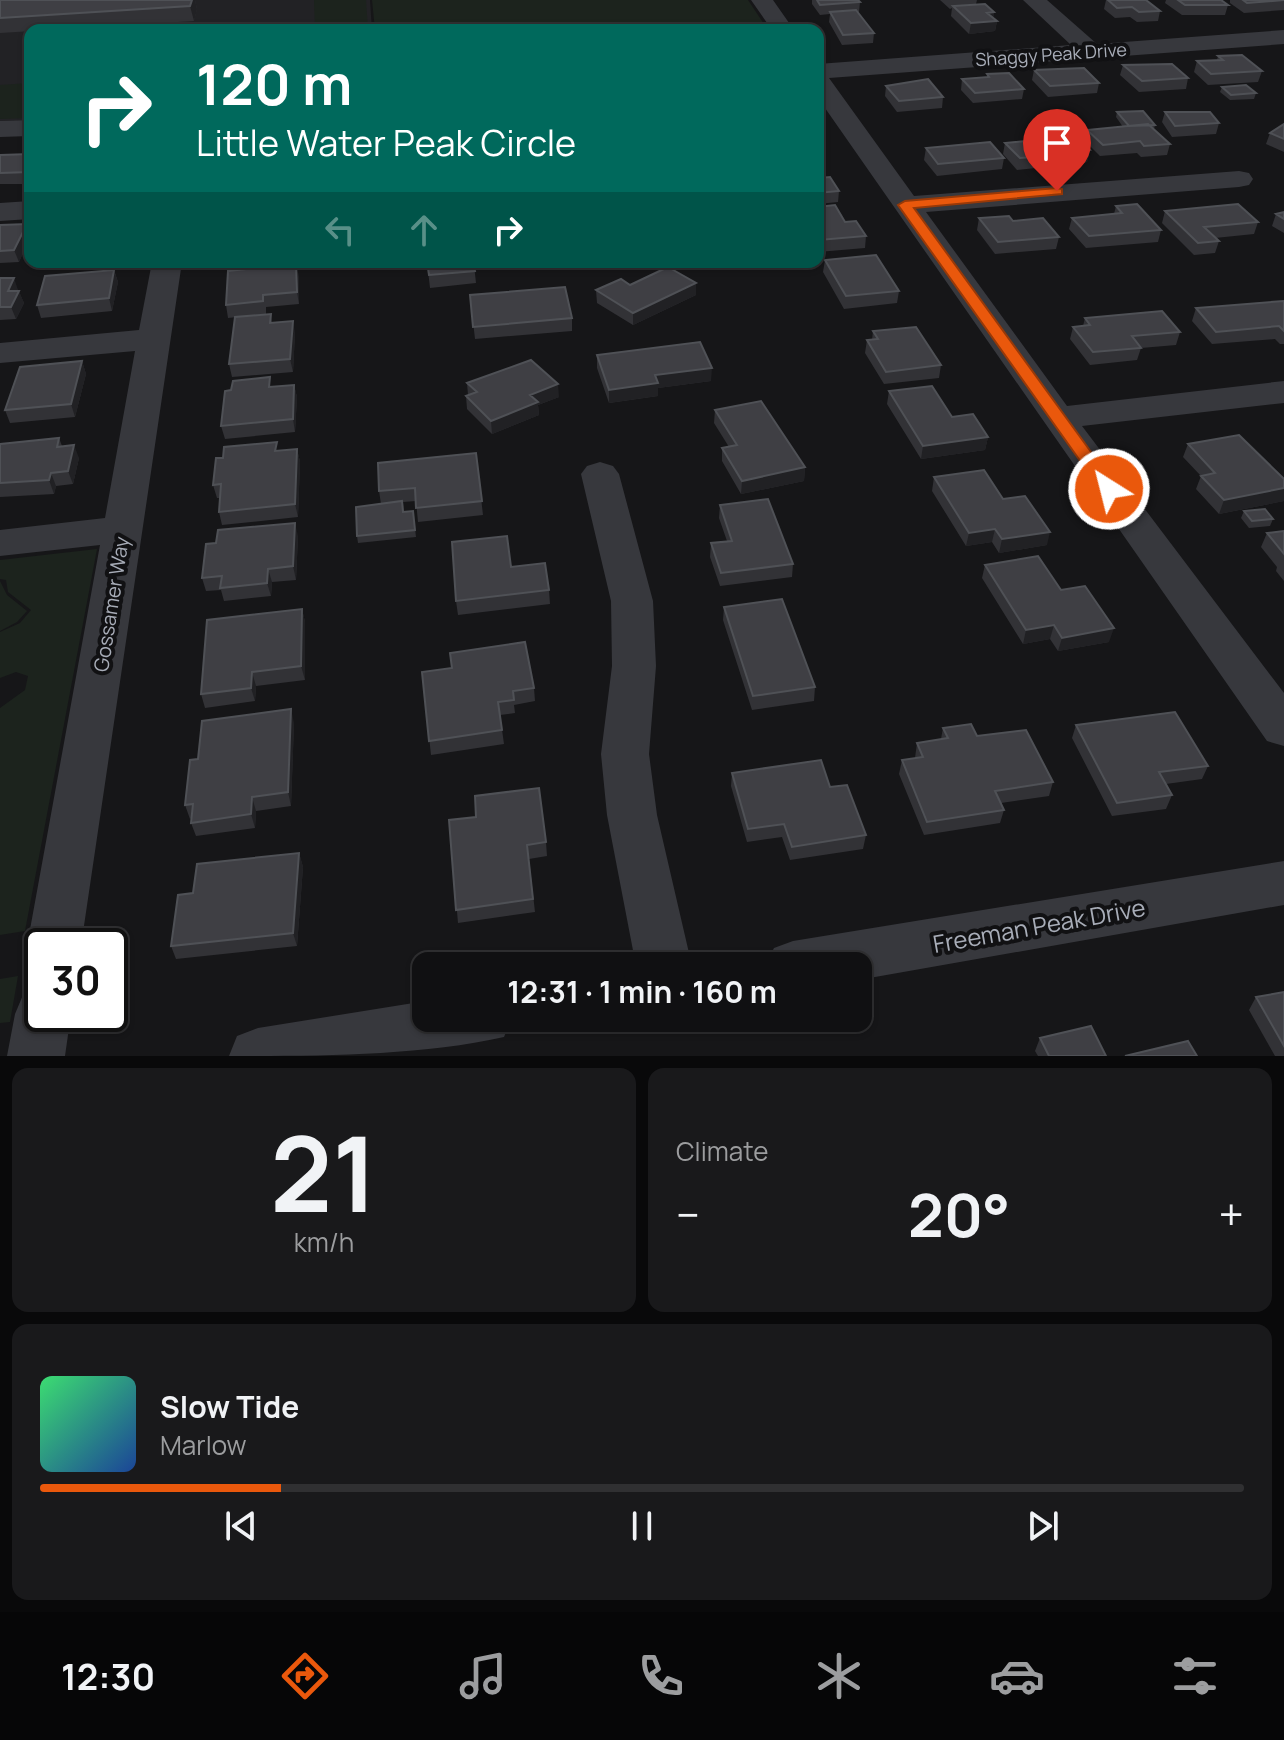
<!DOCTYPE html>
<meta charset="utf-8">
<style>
:root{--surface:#101012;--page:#19191b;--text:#f1f3f6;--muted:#9c9d9f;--line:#303032;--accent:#ea580c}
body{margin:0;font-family:Manrope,sans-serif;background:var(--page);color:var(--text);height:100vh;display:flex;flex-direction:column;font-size:30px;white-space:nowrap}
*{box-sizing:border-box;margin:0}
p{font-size:26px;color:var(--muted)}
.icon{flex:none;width:44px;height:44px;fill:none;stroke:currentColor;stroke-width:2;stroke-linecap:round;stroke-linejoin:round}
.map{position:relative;height:1056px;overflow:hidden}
.drawer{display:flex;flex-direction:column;gap:12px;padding:12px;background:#09090a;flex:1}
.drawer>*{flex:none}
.hud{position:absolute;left:24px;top:24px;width:800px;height:244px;border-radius:16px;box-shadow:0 2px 6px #0004,0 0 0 2px var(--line);background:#00695c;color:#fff;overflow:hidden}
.speed{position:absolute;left:24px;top:928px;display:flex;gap:16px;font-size:40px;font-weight:700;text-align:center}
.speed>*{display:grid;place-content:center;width:104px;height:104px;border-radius:50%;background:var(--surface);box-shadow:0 2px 6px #0004,0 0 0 2px var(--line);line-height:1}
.speed .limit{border:4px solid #111;border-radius:12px;background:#fff;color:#111}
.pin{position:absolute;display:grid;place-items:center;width:68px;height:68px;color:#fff;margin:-82px -34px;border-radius:50% 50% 50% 0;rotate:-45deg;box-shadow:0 0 8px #0007}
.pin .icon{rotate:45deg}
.me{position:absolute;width:88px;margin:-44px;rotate:324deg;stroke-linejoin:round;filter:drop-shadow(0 0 6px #0008)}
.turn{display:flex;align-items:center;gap:28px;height:168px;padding:0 40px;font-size:36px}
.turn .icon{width:104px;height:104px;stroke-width:2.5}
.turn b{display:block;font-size:56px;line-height:68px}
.lanes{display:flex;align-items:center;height:76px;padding:0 40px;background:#0003;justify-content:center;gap:40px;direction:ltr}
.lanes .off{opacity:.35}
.big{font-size:60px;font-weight:700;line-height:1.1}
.drawer .tile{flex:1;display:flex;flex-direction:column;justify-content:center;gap:12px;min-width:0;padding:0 28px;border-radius:16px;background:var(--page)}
.drawer .dial{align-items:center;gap:0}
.dial b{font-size:104px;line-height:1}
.song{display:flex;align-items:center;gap:24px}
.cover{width:96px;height:96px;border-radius:12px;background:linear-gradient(135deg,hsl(140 70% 55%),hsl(220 70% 35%))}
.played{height:8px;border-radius:4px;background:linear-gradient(90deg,var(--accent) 20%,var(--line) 20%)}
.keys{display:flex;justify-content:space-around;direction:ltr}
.heat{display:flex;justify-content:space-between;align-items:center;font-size:44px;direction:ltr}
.drawer .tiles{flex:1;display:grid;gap:12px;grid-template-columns:1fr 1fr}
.tile:last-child{grid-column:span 2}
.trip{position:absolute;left:412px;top:952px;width:460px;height:80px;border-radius:16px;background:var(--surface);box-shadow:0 2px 6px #0004,0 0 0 2px var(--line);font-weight:700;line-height:80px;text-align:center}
.menu{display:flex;height:128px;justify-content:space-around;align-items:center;background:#060607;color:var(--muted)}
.menu .icon{width:56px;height:56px}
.menu .selected{color:var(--accent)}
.menu b{font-size:36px;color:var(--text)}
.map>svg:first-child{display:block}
.built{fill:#222225}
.green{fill:#1c231d}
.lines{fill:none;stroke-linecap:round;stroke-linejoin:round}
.minor{fill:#37383d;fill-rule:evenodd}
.wall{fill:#323236}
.shaded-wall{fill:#212124}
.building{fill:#3f3f44;stroke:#4f5156;stroke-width:2}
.route{fill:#ea580c;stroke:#983908;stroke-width:2}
.labels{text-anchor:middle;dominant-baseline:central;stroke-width:8;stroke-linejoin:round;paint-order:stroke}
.far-street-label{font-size:18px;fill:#a8adb8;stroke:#111113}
.street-label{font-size:20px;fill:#a8adb8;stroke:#111113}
.near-street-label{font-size:24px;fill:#a8adb8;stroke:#111113}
</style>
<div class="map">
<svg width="1284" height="1056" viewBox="0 0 1284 1056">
<rect width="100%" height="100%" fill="#161618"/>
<path class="built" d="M 0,0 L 370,0 L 372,30 L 30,30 L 30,120 L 0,121 Z"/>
<path class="green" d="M 314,0 L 366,0 L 368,30 L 315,30 Z
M 372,0 L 748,0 L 768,30 L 375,30 Z
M 30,83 L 30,118 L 0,119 L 0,85 Z
M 97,549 L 25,931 L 0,935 L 0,708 L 25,690 L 28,676 L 16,672 L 0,678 L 0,632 L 20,623 L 31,610 L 8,592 L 6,580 L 0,579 L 0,560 Z
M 0,581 L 7,595 L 27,611 L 17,622 L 0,631 Z
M 18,976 L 10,1022 L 0,1023 L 0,979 Z"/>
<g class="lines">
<path class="minor" d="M 751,0 L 773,0 L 794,30 L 772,30 Z
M 1023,0 L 1047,0 L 1097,44 L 1284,30 L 1284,44 L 829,78 L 914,196 L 1239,171 L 1249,173 L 1253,179 L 1249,185 L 1239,187 L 926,212 L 1067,406 L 1284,381 L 1284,403 L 1082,426 L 1284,693 L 1284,746 L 1267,741 L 818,98 L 818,64 L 1071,45 Z
M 30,120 L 30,136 L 0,137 L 0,121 Z
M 30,201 L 30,219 L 0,221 L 0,203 Z
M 152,262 L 182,262 L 81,946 L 42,946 L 42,966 L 35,963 L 27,946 L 100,545 L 0,556 L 0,530 L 105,518 L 135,351 L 0,363 L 0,343 L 139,330 Z
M 600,462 L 613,466 L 619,474 L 653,601 L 656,666 L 649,754 L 657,815 L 692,966 L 636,966 L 607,815 L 601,754 L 612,666 L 611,601 L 581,474 L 587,466 Z
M 1284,861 L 1284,905 L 858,980 L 858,966 L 765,966 L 774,948 L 793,941 Z
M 42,988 L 42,1014 L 71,1014 L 65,1056 L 7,1056 L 15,1014 L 23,995 Z
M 426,1001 L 426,1018 L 512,1018 L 504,1037 C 419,1056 318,1056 229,1056 L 237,1036 L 258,1028 Z"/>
</g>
<path class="wall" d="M 0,0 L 195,0 L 197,9 L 194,21 L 0,33 Z
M 812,0 L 858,0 L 860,2 L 859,12 L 858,13 L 874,33 L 873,43 L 842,45 L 829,22 L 830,14 L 820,15 L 812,4 Z
M 940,0 L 977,0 L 976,4 L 994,12 L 993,18 L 997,21 L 995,31 L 969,34 L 951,16 L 952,8 L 950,9 Z
M 1106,0 L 1146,0 L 1160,11 L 1158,21 L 1137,22 L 1130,17 L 1115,18 L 1104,9 Z
M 1166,0 L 1221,0 L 1228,5 L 1225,15 L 1182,15 L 1165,3 Z
M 1230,0 L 1284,0 L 1284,10 L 1244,13 L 1230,3 Z
M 1218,56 L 1262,71 L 1258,82 L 1208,85 L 1194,72 L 1197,61 L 1217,60 Z
M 1123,65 L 1188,78 L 1186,89 L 1139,92 L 1120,75 Z
M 1034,70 L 1099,83 L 1097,93 L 1048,97 L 1032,80 Z
M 987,74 L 1024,89 L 1022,99 L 973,103 L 961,90 L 962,79 L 987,77 Z
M 886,86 L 943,97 L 942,108 L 897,112 L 885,96 Z
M 1222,87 L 1256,93 L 1254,99 L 1230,100 L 1220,92 Z
M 1117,112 L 1155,125 L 1154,129 L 1170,144 L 1167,155 L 1141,157 L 1137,153 L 1100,156 L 1085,141 L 1087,130 L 1123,127 L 1116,117 Z
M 1165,112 L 1219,123 L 1216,134 L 1172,137 L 1162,122 Z
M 1284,124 L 1284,152 L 1266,144 L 1270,133 Z
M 1005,143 L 1090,150 L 1087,162 L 1048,170 L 1045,167 L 1017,170 L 1003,154 Z
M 926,148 L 1004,158 L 1002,169 L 937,176 L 924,160 Z
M 30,154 L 30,184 L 0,184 L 0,155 Z
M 818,177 L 839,191 L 838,202 L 818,204 Z
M 1116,206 L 1161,230 L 1158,242 L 1086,248 L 1069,229 L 1072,218 L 1114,214 Z
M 818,207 L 866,236 L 865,248 L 818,252 Z
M 1165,211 L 1258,222 L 1254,234 L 1215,238 L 1219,241 L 1215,253 L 1194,255 L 1162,223 Z
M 1284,212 L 1284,233 L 1272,226 L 1276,214 Z
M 979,218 L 1013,221 L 1059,237 L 1056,249 L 995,254 L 977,230 Z
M 0,225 L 30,234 L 30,237 L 19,262 L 0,263 Z
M 825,260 L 899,291 L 897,303 L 844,309 L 823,272 Z
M 427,262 L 480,262 L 480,265 L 474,265 L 476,283 L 430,288 Z
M 114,270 L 118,282 L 112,311 L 41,318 L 37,305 Z
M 299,276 L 299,304 L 266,307 L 266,314 L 228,318 L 226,305 Z
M 0,278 L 18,290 L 24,303 L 16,319 L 0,320 Z
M 696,283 L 696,295 L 633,325 L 597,303 L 596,290 L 630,285 Z
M 470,295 L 572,318 L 572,331 L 475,339 Z
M 1284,301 L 1284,344 L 1280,344 L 1275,339 L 1212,344 L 1192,321 L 1196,308 Z
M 271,314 L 272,323 L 295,333 L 293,372 L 232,377 L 229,364 Z
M 1085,318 L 1180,332 L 1176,345 L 1141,348 L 1137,360 L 1090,365 L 1070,339 L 1073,327 L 1083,326 Z
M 873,331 L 941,365 L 939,378 L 884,384 L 865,353 L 867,340 L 872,340 Z
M 597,355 L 711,381 L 658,388 L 658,396 L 609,403 L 597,368 Z
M 82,361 L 86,374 L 75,417 L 10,423 L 5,410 Z
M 467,383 L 559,397 L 538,405 L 539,415 L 492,434 L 467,409 L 466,396 L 468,395 Z
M 294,385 L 297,397 L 295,432 L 225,439 L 221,426 L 272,387 Z
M 889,391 L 988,437 L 985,450 L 921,459 L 887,404 Z
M 715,410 L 805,467 L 804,481 L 741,494 L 722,461 L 722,448 L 729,447 L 714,423 Z
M 59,438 L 62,446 L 79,458 L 73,484 L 56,486 L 54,494 L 0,497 L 0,444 Z
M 1188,444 L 1284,479 L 1284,501 L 1219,514 L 1196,489 L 1201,476 L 1183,457 Z
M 297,449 L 300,462 L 298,517 L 222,525 L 219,512 L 220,498 L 217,498 L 213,485 L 279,451 Z
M 476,453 L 483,515 L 418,522 L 416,501 L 403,502 L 404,512 L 413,511 L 416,537 L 358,543 L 357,536 L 381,504 L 379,491 Z
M 934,477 L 1003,499 L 1047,545 L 999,553 L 992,542 L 966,546 L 932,491 Z
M 720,505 L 793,564 L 792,577 L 720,586 L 710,557 L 711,543 L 727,541 L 719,518 Z
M 1244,511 L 1273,519 L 1270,526 L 1249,528 L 1241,518 Z
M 1284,531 L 1284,581 L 1276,571 L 1277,567 L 1261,547 L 1267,533 Z
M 298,536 L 296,580 L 272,582 L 271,596 L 224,601 L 221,590 L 206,591 L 202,578 Z
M 985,565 L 1061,590 L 1109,642 L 1058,651 L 1050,639 L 1023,644 L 982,578 Z
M 511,567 L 549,590 L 550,604 L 458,615 L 456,601 Z
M 724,607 L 815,687 L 814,701 L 752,710 L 723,620 Z
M 302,609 L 305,622 L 305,680 L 256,686 L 255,701 L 205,708 L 201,694 Z
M 422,672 L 534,688 L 535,701 L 514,705 L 515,713 L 500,715 L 504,744 L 431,755 Z
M 294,723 L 291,806 L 256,811 L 255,828 L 196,836 L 191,823 L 191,818 L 190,819 L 185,805 L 198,759 Z
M 1076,725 L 1208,766 L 1202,779 L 1166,784 L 1172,795 L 1166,809 L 1112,816 L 1072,738 Z
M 943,728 L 977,736 L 1053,782 L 1049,796 L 1001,803 L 1004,810 L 1000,823 L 924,835 L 899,774 L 902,760 L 915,758 L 917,743 L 941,739 Z
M 732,773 L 830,787 L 866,835 L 863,849 L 790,860 L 782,837 L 747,842 L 731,786 Z
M 449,820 L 546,842 L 547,856 L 529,859 L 535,912 L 458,923 Z
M 299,853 L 303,867 L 297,946 L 176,959 L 171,946 Z
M 1284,992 L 1284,1056 L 1275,1056 L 1249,1010 L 1256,997 Z
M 1040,1038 L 1106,1056 L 1038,1056 L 1035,1051 Z"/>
<path class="shaded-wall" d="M 192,0 L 195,0 L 197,9 L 194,21 L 190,6 Z
M 994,12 L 993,22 L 997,21 L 995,31 L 969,34 L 971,23 L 987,13 Z
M 1090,150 L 1087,162 L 1048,170 L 1051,159 Z
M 27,224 L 30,237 L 19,262 L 14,250 Z
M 680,262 L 716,262 L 716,265 L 679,269 Z
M 296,264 L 299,276 L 299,304 L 297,292 Z
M 114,270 L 118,282 L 112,311 L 109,298 Z
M 14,278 L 18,290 L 12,304 L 8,291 Z
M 696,283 L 696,295 L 633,325 L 633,313 Z
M 19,291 L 24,303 L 16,319 L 11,307 Z
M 293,321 L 295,333 L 293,372 L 290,359 Z
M 82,361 L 86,374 L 75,417 L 71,404 Z
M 712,368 L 711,381 L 658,388 L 658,396 L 609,403 L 609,390 L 655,375 Z
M 558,384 L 559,397 L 538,405 L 539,415 L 492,434 L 491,421 L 530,395 Z
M 294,385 L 297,397 L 295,432 L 293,419 Z
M 988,437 L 985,450 L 921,459 L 923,446 Z
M 74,445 L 79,458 L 73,484 L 68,471 Z
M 297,449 L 300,462 L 298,517 L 295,504 Z
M 805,467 L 804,481 L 741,494 L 742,481 Z
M 51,473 L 56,486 L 54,494 L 49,480 Z
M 1284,488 L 1284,501 L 1219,514 L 1224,500 Z
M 295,523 L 298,536 L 296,580 L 293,566 Z
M 995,529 L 992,542 L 966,546 L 969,533 Z
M 1050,532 L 1047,545 L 999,553 L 1002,539 Z
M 268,569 L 272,582 L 271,596 L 267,583 Z
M 302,609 L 305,622 L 305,680 L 301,666 Z
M 1054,625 L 1050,639 L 1023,644 L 1026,630 Z
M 1114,628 L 1109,642 L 1058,651 L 1062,638 Z
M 252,672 L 256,686 L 255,701 L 251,688 Z
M 291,709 L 294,723 L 291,806 L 288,792 Z
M 252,797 L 256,811 L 255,828 L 251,814 Z
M 299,853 L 303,867 L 297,946 L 293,933 Z"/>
<path class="building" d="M 0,0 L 192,0 L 190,6 L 0,18 Z
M 817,0 L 858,0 L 860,2 L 820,5 Z
M 1108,0 L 1146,0 L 1160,11 L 1139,12 L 1132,7 L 1117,8 Z
M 1178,0 L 1221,0 L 1228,5 L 1185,5 Z
M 1243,0 L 1284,0 L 1247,3 Z
M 985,4 L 994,12 L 987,13 L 997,21 L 971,23 L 953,6 Z
M 856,10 L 874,33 L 843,35 L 830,12 Z
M 1242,55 L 1262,71 L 1211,74 L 1197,61 L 1223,60 L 1218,56 Z
M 1172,64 L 1188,78 L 1142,81 L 1123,65 Z
M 1084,68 L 1099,83 L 1050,86 L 1034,70 Z
M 1009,73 L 1024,89 L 975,93 L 962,79 L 989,77 L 987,74 Z
M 928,79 L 943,97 L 899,101 L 886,86 Z
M 1246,85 L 1256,93 L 1231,95 L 1222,87 Z
M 1143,111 L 1155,125 L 1129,126 L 1117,112 Z
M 1165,112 L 1210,112 L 1219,123 L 1175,126 Z
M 1148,124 L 1170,144 L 1144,146 L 1140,141 L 1103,145 L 1087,130 Z
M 1284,124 L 1284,139 L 1270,133 Z
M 1076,136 L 1090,150 L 1051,159 L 1048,156 L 1020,158 L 1005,143 Z
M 990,142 L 1004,158 L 938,164 L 926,148 Z
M 30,154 L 30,172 L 0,173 L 0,155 Z
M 818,177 L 819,178 L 830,177 L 839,191 L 818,193 Z
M 1137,204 L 1161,230 L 1089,236 L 1072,218 L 1122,213 L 1116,206 Z
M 1238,204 L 1258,222 L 1204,227 L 1219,241 L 1198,243 L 1165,211 Z
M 835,205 L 845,222 L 856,221 L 866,236 L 819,240 L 818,238 L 818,207 Z
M 1284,212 L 1284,219 L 1276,214 Z
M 1009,216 L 1013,221 L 1043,218 L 1059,237 L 998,242 L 979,218 Z
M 27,224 L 14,250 L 0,251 L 0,225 Z
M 876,255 L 899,291 L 846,296 L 825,260 Z
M 427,262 L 473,262 L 475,271 L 429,275 Z
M 296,264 L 297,292 L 263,295 L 263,301 L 226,305 L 228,271 Z
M 668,267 L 696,283 L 633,313 L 596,290 L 621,279 L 630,285 Z
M 114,270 L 109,298 L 37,305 L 45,276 Z
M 0,278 L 14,278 L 8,291 L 19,291 L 11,307 L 0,307 Z
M 565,287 L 572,318 L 473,327 L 470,295 Z
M 1284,301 L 1284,331 L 1279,326 L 1216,332 L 1196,308 Z
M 1162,311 L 1180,332 L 1132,336 L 1141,348 L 1093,352 L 1073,327 L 1090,325 L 1085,318 Z
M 271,314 L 270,323 L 293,321 L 290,359 L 229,364 L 235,317 Z
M 916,327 L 941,365 L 886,372 L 867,340 L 878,339 L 873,331 Z
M 700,342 L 712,368 L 655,375 L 658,383 L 609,390 L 597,355 Z
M 531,360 L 558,384 L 530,395 L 538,402 L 491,421 L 466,396 L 477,392 L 467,383 Z
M 82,361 L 71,404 L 5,410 L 20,367 Z
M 270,377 L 269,387 L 294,385 L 293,419 L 221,426 L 225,391 L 231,390 L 233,381 Z
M 932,386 L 952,417 L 973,414 L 988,437 L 923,446 L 889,391 Z
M 761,401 L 805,467 L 742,481 L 722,448 L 737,445 L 715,410 Z
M 1239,435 L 1284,479 L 1284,488 L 1224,500 L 1201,476 L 1215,473 L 1188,444 Z
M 59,438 L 57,447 L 74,445 L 68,471 L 51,473 L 49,480 L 0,483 L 0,444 Z
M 277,442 L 275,451 L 297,449 L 295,504 L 219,512 L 221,484 L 213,485 L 216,458 L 223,458 L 224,447 Z
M 476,453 L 482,501 L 416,508 L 415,488 L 379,491 L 378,463 Z
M 984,470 L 1003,499 L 1025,496 L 1050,532 L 1002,539 L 995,529 L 969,533 L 934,477 Z
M 768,499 L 793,564 L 721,573 L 711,543 L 732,541 L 720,505 Z
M 402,501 L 403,512 L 413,511 L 415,530 L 357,536 L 356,507 Z
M 1265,509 L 1273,519 L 1252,521 L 1244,511 Z
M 295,523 L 293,566 L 268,569 L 267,583 L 220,588 L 222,576 L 202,578 L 206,544 L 216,543 L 218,530 Z
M 1284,531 L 1284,554 L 1267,533 Z
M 507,536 L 511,567 L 545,563 L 549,590 L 456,601 L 452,542 Z
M 1038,556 L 1061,590 L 1085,586 L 1114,628 L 1062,638 L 1054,625 L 1026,630 L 985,565 Z
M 782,599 L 815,687 L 753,696 L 724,607 Z
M 302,609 L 301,666 L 252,672 L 251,688 L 201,694 L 207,620 Z
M 525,642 L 534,688 L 513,691 L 514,700 L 498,702 L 502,730 L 429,741 L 422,672 L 452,668 L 450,653 Z
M 291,709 L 288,792 L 252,797 L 251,814 L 191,823 L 193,804 L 185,805 L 190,760 L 198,759 L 202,721 Z
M 1175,712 L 1208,766 L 1159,772 L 1172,795 L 1117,803 L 1076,725 Z
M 971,724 L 977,736 L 1026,730 L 1053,782 L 995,791 L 1004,810 L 927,822 L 902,760 L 923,757 L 917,743 L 948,738 L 943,728 Z
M 821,760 L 830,787 L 847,785 L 866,835 L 792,847 L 784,824 L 748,829 L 732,773 Z
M 539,788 L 546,842 L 527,845 L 533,899 L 456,910 L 449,820 L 476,817 L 475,796 Z
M 299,853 L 293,933 L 171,946 L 178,895 L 193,893 L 197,864 Z
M 1284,992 L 1284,1046 L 1256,997 Z
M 1091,1026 L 1106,1056 L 1049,1056 L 1040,1038 Z
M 1188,1041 L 1197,1056 L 1125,1056 Z"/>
<path class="route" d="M 1057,188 L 1062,189 L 1062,194 L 914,208 L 1115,485 L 1118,489 L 1109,495 L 1103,493 L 898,205 L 905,201 Z"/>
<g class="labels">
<g class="far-street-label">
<text transform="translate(1051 54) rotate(-4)">Shaggy Peak Drive</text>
</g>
<g class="street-label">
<text transform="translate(111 604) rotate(-81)">Gossamer Way</text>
</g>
<g class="near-street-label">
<text transform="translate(1039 925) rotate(-10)">Freeman Peak Drive</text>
</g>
</g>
</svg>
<div class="speed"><div class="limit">30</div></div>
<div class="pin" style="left:1057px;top:191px;background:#d93025"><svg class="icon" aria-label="arrive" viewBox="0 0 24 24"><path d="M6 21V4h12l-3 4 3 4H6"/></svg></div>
<svg class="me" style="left:1109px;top:489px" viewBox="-20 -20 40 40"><circle r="17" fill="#ea580c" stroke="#fff" stroke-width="3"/><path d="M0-11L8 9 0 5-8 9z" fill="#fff"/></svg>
<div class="trip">12:31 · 1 min · 160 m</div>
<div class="hud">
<div class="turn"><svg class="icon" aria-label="right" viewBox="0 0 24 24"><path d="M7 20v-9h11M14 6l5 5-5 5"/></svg><div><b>120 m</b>Little Water Peak Circle</div></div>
<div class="lanes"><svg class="icon off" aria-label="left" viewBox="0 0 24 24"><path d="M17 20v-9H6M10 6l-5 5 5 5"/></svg><svg class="icon off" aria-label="ahead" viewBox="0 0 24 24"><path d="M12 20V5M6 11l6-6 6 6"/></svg><svg class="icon" aria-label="right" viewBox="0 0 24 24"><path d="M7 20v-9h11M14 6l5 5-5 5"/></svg></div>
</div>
</div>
<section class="drawer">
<div class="tiles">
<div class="tile dial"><b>21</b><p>km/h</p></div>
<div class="tile"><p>Climate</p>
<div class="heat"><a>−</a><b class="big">20°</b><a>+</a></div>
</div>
<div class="tile">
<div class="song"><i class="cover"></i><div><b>Slow Tide</b><p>Marlow</p></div></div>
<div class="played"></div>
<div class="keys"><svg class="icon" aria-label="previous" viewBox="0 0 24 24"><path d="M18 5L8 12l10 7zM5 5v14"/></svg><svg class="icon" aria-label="pause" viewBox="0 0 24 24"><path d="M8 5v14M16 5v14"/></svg><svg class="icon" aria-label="next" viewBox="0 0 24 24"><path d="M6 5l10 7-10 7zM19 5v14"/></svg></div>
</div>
</div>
</section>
<nav class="menu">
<b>12:30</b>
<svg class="icon selected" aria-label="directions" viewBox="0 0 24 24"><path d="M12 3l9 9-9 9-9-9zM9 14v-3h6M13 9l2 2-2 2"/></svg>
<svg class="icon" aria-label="music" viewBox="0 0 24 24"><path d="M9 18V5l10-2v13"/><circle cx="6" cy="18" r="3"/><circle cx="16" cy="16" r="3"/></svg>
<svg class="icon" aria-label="phone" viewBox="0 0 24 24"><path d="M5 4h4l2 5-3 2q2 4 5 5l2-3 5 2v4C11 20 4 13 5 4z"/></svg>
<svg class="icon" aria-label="climate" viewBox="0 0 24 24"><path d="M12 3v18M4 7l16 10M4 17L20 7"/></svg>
<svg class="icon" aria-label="car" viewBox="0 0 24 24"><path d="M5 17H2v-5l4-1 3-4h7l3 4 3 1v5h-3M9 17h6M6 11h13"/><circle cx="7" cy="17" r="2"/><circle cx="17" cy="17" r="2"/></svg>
<svg class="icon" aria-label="filters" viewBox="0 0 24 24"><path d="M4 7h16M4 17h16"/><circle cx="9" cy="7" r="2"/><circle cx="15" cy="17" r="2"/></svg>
</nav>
